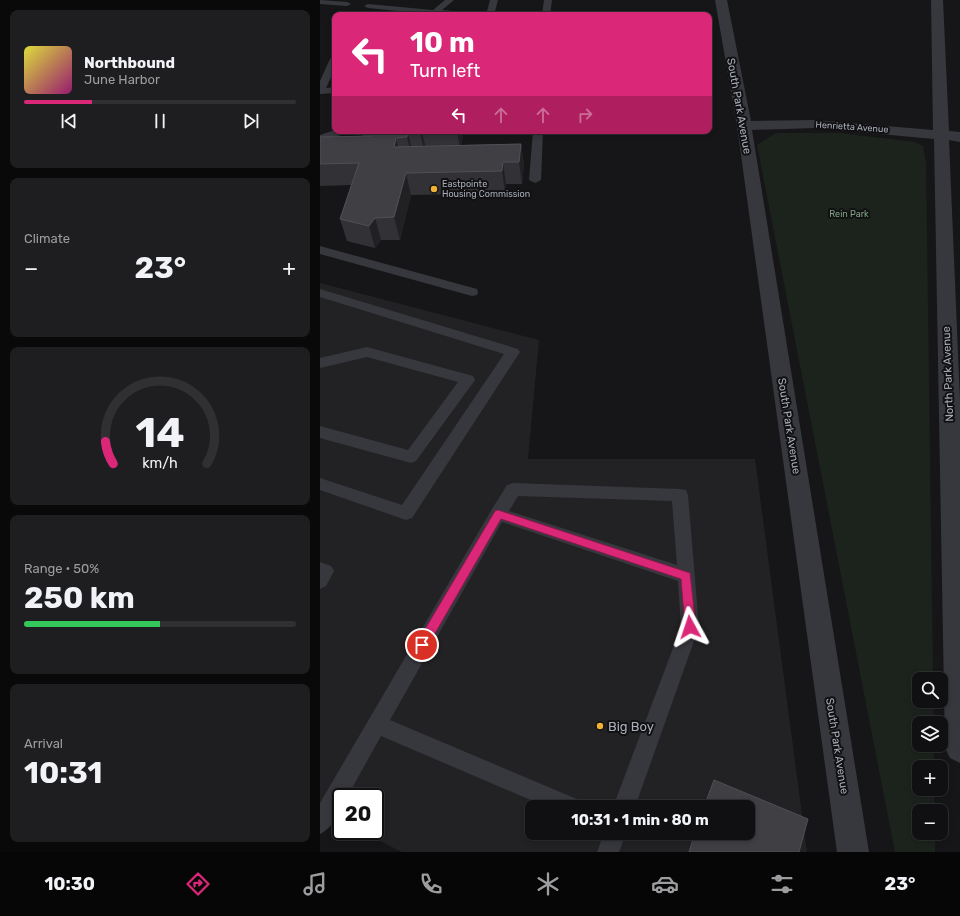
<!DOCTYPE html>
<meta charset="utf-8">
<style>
:root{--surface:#101012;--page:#1e1e20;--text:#f1f3f6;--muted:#9c9d9f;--line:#303032;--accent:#db2777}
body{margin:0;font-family:Rubik,sans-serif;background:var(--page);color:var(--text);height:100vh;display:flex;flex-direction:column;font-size:15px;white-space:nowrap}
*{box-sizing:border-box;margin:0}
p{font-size:13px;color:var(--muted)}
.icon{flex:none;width:22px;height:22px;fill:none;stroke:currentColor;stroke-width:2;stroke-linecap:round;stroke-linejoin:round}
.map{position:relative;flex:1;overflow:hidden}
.drawer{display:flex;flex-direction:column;gap:10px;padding:10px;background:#09090a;width:320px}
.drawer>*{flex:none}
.top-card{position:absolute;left:12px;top:12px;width:380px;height:122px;border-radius:8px;box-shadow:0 2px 6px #0003,0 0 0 1px var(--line);background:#db2777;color:#fff;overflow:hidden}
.tools{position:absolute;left:592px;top:672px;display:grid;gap:8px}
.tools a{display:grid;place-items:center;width:36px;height:36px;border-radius:8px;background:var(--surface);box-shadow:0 2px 6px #0003,0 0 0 1px var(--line);font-size:20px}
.speed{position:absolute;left:12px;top:788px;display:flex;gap:8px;font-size:20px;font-weight:700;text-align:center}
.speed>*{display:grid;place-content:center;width:52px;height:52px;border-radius:50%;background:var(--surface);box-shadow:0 2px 6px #0003,0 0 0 1px var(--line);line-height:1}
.speed .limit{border:2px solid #111;border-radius:6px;background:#fff;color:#111}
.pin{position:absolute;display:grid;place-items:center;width:34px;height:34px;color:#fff;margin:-17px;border:2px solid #fff;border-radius:50%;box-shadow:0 1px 4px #0007}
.me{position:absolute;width:44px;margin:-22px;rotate:355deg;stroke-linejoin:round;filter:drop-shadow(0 0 3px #0008)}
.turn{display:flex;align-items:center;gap:14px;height:84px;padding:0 12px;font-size:18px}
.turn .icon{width:52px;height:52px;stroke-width:2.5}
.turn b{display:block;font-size:28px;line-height:34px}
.lanes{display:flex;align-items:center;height:38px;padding:0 12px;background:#0003;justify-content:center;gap:20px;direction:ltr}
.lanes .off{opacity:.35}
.big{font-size:30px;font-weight:700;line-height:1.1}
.drawer .tile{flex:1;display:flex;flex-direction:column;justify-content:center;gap:6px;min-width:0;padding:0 14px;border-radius:8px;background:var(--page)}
.drawer .dial{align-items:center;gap:0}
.dial svg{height:104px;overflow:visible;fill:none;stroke:var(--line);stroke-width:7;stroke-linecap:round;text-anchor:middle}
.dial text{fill:var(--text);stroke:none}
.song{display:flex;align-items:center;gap:12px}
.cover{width:48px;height:48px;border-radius:6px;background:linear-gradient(135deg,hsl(60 70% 55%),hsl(320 70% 35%))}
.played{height:4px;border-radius:2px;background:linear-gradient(90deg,var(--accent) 25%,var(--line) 25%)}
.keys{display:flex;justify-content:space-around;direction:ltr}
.heat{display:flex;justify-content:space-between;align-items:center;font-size:22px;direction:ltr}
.charge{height:6px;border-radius:3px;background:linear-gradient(90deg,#34c759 50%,var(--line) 0)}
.trip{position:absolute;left:205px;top:800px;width:230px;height:40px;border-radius:8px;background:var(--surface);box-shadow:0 2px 6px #0003,0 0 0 1px var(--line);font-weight:700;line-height:40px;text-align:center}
.tab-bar{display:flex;height:64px;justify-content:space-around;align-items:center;background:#060607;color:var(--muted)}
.tab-bar .icon{width:28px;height:28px}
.tab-bar .active{color:var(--accent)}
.tab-bar b{font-size:18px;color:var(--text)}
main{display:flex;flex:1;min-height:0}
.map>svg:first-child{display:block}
.built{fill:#222225;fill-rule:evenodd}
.green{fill:#1c231d}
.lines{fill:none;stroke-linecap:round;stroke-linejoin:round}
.service{fill:#37383d;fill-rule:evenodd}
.minor{fill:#37383d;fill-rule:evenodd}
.wall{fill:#323236}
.shaded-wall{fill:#212124}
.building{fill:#3f3f44;stroke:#4f5156}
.route{fill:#db2777;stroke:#8e194d}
.poi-dot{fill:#f2b134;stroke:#111113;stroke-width:1.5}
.labels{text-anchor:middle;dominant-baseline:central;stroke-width:4;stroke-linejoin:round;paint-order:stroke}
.far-street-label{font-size:9px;fill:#a8adb8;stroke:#111113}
.far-poi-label{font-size:9px;fill:#a8adb8;stroke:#111113;text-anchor:start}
.far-park-label{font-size:9px;fill:#7fa381;stroke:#111113}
.street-label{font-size:11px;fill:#a8adb8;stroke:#111113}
.near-poi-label{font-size:13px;fill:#a8adb8;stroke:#111113;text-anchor:start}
</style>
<main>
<section class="drawer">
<div class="tile">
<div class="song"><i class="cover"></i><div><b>Northbound</b><p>June Harbor</p></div></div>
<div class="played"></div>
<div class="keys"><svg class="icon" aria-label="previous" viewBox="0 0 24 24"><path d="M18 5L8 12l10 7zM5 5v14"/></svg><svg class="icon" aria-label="pause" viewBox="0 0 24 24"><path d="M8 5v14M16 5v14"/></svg><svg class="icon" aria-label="next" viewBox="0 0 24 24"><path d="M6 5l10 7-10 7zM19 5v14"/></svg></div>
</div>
<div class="tile"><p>Climate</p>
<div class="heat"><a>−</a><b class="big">23°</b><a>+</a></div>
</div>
<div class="tile dial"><svg viewBox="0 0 100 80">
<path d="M14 69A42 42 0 1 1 86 69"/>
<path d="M14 69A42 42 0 0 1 8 52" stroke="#db2777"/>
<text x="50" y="56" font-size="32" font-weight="700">14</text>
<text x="50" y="72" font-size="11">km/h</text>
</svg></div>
<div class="tile"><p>Range · 50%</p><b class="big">250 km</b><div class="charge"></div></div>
<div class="tile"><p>Arrival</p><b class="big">10:31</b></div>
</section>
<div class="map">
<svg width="640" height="852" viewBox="0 0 640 852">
<rect width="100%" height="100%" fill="#161618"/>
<path class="built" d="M 0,283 L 219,340 L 208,459 L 435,459 L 487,852 L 82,852 L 40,831 L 55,831 L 55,797 L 21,797 L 21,822 L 0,811 ZM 212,807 L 428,807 L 428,833 L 212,833 Z"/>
<path class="green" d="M 456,133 L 520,133 L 595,142 L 603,146 L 606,163 L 613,679 L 599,679 L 599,701 L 613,701 L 614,723 L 599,723 L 599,745 L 614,745 L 614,767 L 599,767 L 599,789 L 614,789 L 615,811 L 599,811 L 599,833 L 615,833 L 615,852 L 575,852 L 437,145 Z"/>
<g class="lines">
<path class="service" d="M 0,0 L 27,2 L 31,4 L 27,6 L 0,4 Z
M 125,0 L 134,0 L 122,10 L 143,12 L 147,15 L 116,15 L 48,8 L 44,6 L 48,4 L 113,10 Z
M 170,0 L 178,0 L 174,15 L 166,15 Z
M 224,0 L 232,0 L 230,15 L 222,15 Z
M 15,56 L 15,69 L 6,88 L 15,87 L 15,93 L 0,94 L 0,81 L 10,59 Z
M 15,130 L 29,131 L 28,133 L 0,141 L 0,135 Z
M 213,131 L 223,131 L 221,180 L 215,183 L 209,180 Z
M 0,246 L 157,289 L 158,292 L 157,295 L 152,296 L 0,254 Z
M 0,289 L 198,349 L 200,352 L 92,518 L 86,520 L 0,490 L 0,478 L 82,505 L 184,354 L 0,297 Z
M 47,347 L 153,376 L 155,380 L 96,461 L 91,463 L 0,438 L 0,426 L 88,450 L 138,382 L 47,357 L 0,368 L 0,358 Z
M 193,483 L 360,489 L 366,490 L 368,495 L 379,627 L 315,807 L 293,807 L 361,627 L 358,581 L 182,522 L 70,720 L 259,800 L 263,807 L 227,807 L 61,736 L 27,797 L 21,797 C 21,811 13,828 0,834 L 0,803 L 172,509 L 187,485 ZM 198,496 L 352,501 L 357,565 L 189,511 Z
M 0,562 L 11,566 L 14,571 L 6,586 L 0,589 Z
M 284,833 L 306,833 L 299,852 L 277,852 Z"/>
<path class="minor" d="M 395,0 L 407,0 L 431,121 L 495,120 L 613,130 L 611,0 L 623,0 L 629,131 L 640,132 L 640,142 L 629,140 L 640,400 L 640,763 L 630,758 L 625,748 L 614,139 L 495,128 L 432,130 L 549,852 L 517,852 L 417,126 Z"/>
</g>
<path class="wall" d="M 41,131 L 144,131 L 141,145 L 201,144 L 204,165 L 202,184 L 186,184 L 185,193 L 91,195 L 80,240 L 61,240 L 55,248 L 27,241 L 20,219 L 31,185 L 0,186 L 0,137 L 43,136 Z"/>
<path class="shaded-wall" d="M 101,131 L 102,131 L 106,150 L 105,154 L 100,133 Z
M 137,131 L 144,131 L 140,149 Z
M 88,133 L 93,154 L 92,159 L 87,137 Z
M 76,138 L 81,159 L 74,147 Z
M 201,144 L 204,165 L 202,184 L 199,162 Z
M 183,162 L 186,184 L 185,193 L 182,171 Z
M 86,173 L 91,195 L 80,240 L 74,217 Z
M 55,218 L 61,240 L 55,248 L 49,226 Z"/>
<path class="building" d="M 100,12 L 120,12 L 119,15 L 98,15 Z
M 140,14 L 140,15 L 123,15 Z
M 54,131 L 101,131 L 100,133 L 88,133 L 87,137 L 76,138 L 74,147 L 201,144 L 199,162 L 183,162 L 182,171 L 86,173 L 74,217 L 55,218 L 49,226 L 20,219 L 39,163 L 0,164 L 0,137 L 53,136 Z
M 394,780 L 488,819 L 479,852 L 369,852 L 375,833 L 428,833 L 428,807 L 384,807 Z"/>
<path class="route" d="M 178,510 L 370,573 L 376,627 L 374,630 L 370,632 L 366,630 L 365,627 L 361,579 L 181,519 L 106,649 L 102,650 L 98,649 L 97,645 L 98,641 L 175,511 Z"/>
<g class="poi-dot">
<circle cx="114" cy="189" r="4"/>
<circle cx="280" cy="726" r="4"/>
</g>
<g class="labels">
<g class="far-street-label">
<text transform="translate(532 127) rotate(4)">Henrietta Avenue</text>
</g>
<g class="far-poi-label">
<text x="122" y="184">Eastpointe<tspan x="122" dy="10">Housing Commission</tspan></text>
</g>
<g class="far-park-label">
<text x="529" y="214">Rein Park</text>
</g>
<g class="street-label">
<text transform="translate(419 106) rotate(80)">South Park Avenue</text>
<text transform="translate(628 374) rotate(-92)">North Park Avenue</text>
<text transform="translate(469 426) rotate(81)">South Park Avenue</text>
<text transform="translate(517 746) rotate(81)">South Park Avenue</text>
</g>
<g class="near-poi-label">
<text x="288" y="726">Big Boy</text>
</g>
</g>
</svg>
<div class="tools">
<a><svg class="icon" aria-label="search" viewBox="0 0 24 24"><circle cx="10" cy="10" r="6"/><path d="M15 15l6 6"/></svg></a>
<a><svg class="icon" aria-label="layers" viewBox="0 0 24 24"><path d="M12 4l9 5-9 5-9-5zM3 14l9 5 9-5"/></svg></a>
<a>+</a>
<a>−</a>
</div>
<div class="speed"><div class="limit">20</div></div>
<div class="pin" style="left:102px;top:645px;background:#d93025"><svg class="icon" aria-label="arrive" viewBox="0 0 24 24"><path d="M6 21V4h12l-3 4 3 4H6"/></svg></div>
<svg class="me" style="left:370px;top:627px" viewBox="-20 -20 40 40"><path d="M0-17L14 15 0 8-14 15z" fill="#db2777" stroke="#fff" stroke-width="4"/></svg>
<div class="trip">10:31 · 1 min · 80 m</div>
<div class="top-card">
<div class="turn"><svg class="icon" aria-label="left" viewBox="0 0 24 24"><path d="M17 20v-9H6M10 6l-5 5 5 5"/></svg><div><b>10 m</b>Turn left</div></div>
<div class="lanes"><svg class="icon" aria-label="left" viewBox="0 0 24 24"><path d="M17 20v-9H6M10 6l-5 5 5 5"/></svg><svg class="icon off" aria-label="ahead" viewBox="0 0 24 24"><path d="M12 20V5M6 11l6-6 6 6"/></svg><svg class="icon off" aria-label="ahead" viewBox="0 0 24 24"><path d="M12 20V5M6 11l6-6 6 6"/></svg><svg class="icon off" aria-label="right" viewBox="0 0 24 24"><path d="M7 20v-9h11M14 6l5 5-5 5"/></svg></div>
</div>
</div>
</main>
<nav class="tab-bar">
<b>10:30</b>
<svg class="icon active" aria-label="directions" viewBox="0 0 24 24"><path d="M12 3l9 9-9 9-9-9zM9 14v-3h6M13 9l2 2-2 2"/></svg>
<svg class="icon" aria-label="music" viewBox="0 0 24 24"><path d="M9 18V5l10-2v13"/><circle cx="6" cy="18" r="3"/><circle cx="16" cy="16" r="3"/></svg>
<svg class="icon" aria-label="phone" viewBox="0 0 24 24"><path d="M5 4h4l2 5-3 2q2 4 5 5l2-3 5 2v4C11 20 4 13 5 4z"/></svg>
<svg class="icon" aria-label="climate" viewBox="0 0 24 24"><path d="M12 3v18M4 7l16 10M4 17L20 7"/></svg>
<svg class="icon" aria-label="car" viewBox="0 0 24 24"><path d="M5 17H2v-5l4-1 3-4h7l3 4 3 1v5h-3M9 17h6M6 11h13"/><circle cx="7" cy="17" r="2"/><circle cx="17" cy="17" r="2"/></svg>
<svg class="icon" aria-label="filters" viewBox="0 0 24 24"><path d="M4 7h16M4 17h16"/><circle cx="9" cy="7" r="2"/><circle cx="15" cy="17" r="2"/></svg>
<b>23°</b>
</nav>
